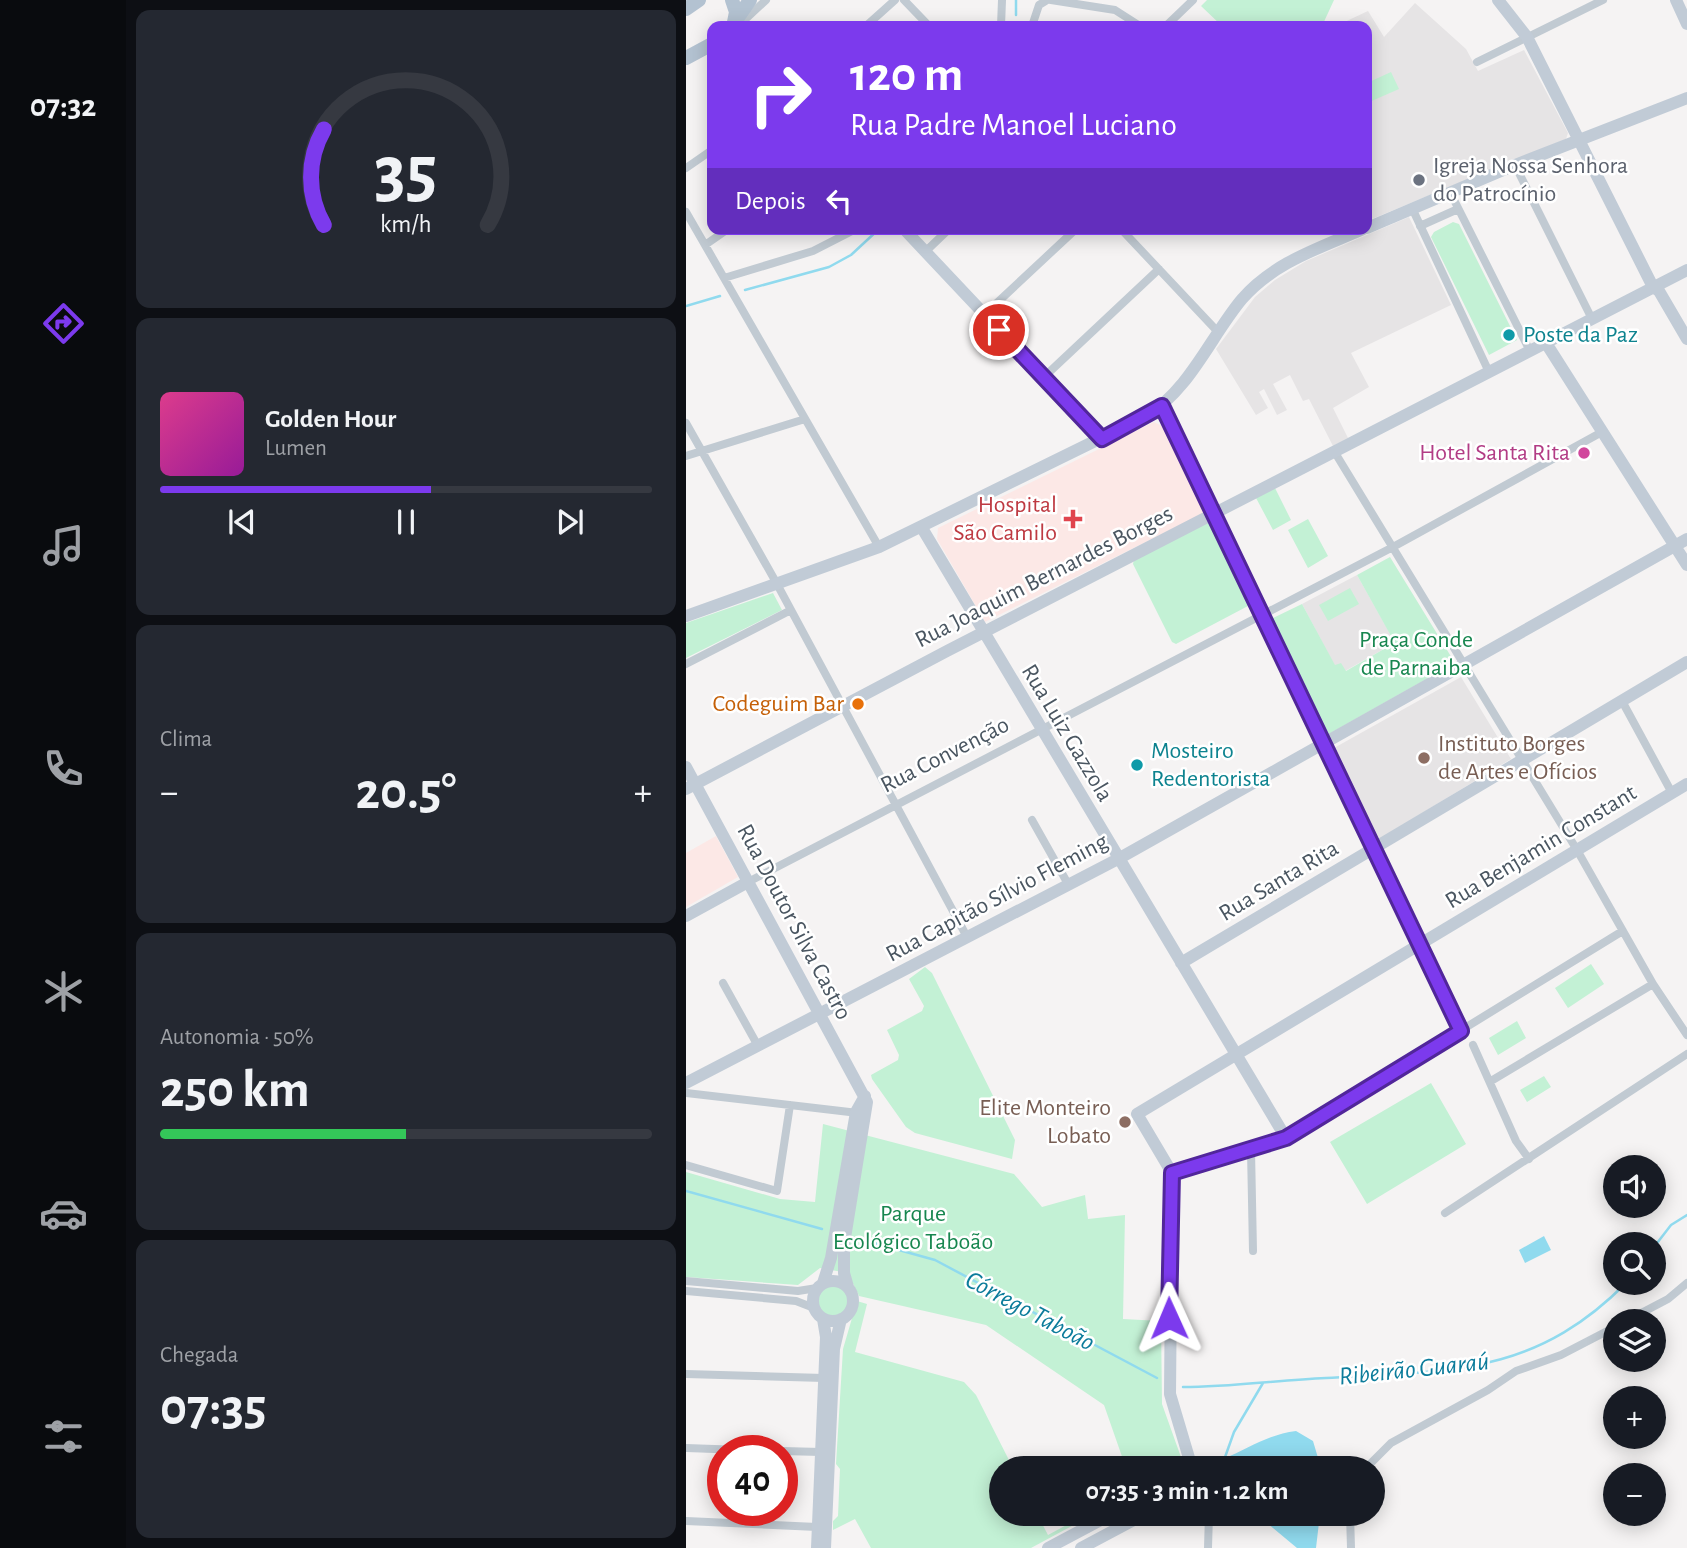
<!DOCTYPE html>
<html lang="pt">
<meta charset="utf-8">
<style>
:root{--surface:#171b24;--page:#242831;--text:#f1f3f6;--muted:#9ea1a6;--line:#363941;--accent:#7c3aed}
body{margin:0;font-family:"Alegreya Sans",sans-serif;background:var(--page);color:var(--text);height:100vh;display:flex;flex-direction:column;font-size:26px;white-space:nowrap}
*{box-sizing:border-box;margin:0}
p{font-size:23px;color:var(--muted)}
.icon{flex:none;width:38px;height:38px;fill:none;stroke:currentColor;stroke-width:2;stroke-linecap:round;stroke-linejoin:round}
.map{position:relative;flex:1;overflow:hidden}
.drawer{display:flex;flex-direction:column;gap:10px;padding:10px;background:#0d0f14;width:560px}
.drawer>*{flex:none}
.hud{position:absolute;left:21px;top:21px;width:665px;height:214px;border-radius:14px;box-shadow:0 4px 18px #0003;background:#7c3aed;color:#fff;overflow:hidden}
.buttons{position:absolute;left:917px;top:1155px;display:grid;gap:14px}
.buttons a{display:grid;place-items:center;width:63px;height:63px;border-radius:50%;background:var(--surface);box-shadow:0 4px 18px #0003;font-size:35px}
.speed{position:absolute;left:21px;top:1435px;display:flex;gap:14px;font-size:35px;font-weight:700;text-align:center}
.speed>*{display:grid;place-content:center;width:91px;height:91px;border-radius:50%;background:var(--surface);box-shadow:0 4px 18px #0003;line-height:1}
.speed .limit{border:10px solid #d22;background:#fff;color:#111}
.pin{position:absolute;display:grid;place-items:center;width:60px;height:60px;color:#fff;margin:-30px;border:4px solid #fff;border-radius:50%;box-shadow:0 2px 7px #0007}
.me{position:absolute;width:77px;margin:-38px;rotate:359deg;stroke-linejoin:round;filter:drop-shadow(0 0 5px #0008)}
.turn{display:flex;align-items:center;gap:24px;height:147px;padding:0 28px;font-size:32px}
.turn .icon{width:91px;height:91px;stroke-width:2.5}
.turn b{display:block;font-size:49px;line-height:60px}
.then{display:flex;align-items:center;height:66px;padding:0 28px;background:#0003;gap:14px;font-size:26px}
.big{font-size:52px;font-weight:700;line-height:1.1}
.drawer .widget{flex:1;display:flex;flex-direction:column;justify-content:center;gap:10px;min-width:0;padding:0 24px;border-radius:14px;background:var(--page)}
.drawer .dial{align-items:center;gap:0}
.dial svg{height:182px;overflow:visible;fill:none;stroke:var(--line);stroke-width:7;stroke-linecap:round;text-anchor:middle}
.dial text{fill:var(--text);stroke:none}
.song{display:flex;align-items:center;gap:21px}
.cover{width:84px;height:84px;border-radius:10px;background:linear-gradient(135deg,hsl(330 70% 55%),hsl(300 70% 35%))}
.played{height:7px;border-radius:4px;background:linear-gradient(90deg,var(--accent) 55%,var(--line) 55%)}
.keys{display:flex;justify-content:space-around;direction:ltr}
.heat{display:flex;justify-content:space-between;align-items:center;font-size:38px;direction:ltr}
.charge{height:10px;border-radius:5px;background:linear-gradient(90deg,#34c759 50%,var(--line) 0)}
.trip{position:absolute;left:303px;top:1456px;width:396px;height:70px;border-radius:35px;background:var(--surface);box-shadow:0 4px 18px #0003;font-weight:700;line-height:70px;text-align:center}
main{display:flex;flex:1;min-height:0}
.menu{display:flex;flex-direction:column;width:126px;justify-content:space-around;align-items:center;background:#090b0e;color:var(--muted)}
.menu .icon{width:49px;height:49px}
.menu .selected{color:var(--accent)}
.menu b{font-size:32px;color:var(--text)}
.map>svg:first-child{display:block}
.education{fill:#e6e4e5}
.medical{fill:#fce8e6}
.green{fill:#c3f1d5}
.water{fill:#90daee}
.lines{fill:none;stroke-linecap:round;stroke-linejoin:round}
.stream{stroke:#90daee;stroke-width:2.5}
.street{stroke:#c1cad2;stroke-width:8}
.secondary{stroke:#c1cbd6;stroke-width:12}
.primary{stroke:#b3c2d1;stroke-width:14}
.route-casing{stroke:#51269a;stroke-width:18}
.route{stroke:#7c3aed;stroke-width:12}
.worship-dot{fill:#6b7280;stroke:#fff;stroke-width:2.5}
.culture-dot{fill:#0f9aa8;stroke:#fff;stroke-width:2.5}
.hotel-dot{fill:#d1479c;stroke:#fff;stroke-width:2.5}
.health-dot{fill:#e0444e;stroke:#fff;stroke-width:2.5}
.food-dot{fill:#e8710a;stroke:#fff;stroke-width:2.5}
.education-dot{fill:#8d6e63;stroke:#fff;stroke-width:2.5}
.labels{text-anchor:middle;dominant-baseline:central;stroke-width:5;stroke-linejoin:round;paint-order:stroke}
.worship-label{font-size:24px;fill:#5b616d;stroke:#fff;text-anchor:start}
.culture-label{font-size:24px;fill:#0d838f;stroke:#fff;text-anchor:start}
.hotel-label{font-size:24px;fill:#b23c85;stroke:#fff;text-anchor:end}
.health-label{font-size:24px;fill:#be3a42;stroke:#fff;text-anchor:end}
.street-label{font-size:24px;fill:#4a5661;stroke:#fff}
.park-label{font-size:24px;fill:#17864f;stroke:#fff}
.food-label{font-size:24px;fill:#c56008;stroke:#fff;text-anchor:end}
.education-label{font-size:24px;fill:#785e54;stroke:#fff;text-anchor:start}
.water-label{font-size:26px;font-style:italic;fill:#0c7c9b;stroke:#fff}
</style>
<main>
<nav class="menu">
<b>07:32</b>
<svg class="icon selected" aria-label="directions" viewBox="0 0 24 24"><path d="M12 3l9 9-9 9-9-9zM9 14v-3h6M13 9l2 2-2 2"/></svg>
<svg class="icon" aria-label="music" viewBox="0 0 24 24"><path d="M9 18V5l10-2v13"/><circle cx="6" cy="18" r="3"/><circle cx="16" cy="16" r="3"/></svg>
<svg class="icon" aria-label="phone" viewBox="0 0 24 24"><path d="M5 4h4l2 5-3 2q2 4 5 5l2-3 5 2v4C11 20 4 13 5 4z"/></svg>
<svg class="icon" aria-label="climate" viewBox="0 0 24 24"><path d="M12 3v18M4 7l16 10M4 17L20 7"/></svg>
<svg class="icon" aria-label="car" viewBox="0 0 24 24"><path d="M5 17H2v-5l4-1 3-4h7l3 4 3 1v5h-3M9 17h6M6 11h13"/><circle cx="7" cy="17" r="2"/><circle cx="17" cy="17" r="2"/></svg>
<svg class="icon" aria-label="filters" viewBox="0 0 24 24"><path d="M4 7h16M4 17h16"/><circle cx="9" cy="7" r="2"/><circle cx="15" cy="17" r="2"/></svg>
</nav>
<section class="drawer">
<div class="widget dial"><svg viewBox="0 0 100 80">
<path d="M14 69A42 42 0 1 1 86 69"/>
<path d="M14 69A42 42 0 0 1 14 27" stroke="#7c3aed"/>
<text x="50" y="56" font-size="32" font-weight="700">35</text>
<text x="50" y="72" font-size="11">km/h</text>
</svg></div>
<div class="widget">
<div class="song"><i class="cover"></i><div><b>Golden Hour</b><p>Lumen</p></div></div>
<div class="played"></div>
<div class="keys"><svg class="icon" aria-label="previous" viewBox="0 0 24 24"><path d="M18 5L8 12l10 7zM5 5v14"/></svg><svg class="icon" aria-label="pause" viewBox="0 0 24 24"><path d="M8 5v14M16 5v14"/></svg><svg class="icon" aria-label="next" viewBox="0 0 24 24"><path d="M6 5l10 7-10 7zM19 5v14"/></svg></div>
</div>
<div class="widget"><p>Clima</p>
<div class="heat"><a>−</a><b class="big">20.5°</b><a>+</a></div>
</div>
<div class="widget"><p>Autonomia · 50%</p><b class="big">250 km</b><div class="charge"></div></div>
<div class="widget"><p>Chegada</p><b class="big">07:35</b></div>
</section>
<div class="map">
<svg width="1001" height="1548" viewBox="0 0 1001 1548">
<rect width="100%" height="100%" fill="#f5f3f3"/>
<path class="education" d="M 729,3 L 780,49 L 792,71 L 838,50 L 882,133 L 880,139 L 681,221 L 681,26 L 650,26 L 682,11 L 698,37 Z
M 723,217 L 765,305 L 665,353 L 683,387 L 647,408 L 662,438 L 647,446 L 623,399 L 617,401 L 604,375 L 587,384 L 601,410 L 591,415 L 578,389 L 573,392 L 582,408 L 570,415 L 530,349 L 569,297 L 589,280 L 620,261 Z
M 671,575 L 706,637 L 703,646 L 659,671 L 649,666 L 616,604 Z
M 775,677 L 825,759 L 695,838 L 689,837 L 648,748 Z"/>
<path class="medical" d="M 468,422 L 480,428 L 520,512 L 299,622 L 251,539 L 252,528 Z
M 30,836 L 52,877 L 0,907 L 0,853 Z"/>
<path class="green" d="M 521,0 L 648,0 L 636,26 L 536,26 L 515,6 Z
M 705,72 L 713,89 L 681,103 L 681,83 Z
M 767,222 L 773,224 L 831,340 L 803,355 L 745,237 L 748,232 Z
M 588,486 L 605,520 L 587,530 L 569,496 Z
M 622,519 L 642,556 L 622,568 L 602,530 Z
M 522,521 L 526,522 L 563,602 L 562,606 L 490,644 L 486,642 L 447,564 L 448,559 Z
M 704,557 L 769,663 L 641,735 L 585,619 L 616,604 L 649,665 L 655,663 L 660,671 L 703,646 L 700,640 L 705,636 L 671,575 Z
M 664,588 L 673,604 L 642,621 L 633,605 Z
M 87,593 L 96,610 L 0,658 L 0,623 Z
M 905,964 L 918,984 L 882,1008 L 869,988 Z
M 239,967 L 246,973 L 329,1140 L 326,1159 L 229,1133 L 220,1127 L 186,1079 L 185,1075 L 212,1060 L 213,1055 L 201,1030 L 236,1011 L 238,1006 L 223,979 Z
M 831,1021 L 840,1038 L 812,1055 L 803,1038 Z
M 858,1076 L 865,1087 L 841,1102 L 834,1090 Z
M 745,1083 L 780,1144 L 681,1204 L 644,1142 Z
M 137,1124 L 328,1174 L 356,1207 L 399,1195 L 402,1219 L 439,1215 L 437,1319 L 475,1321 L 476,1404 L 496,1460 L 495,1468 L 440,1468 L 418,1405 L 300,1325 L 173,1296 L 162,1273 L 134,1268 L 112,1285 L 0,1277 L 0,1172 L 94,1199 L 129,1202 Z
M130 1301a17 17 0 1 1 34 0a17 17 0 1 1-34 0Z
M 171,1301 L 181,1304 L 169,1352 L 278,1382 L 290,1395 L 327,1468 L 315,1468 L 315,1514 L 351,1514 L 362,1535 L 401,1514 L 408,1514 L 345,1548 L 185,1548 L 169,1519 L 147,1530 L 147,1521 L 152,1516 L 154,1469 L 150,1464 L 157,1349 Z"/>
<path class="water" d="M 858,1236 L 865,1250 L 839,1263 L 833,1250 Z
M 610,1431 L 627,1441 L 635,1468 L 534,1468 L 537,1459 C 562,1449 583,1434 610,1431 Z
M 570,1514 L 634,1514 L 630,1548 L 611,1548 Z"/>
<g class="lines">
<path class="stream" d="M 330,0 L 330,15
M 329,26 L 329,24
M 59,290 L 143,267 L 165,255 L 193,229
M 0,306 L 34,296
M 0,1191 L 136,1229
M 173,1239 L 249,1260 L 471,1378
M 968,1247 L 985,1225 L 1001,1215
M 497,1387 C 545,1387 592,1380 640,1378 C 762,1371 848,1376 940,1283
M 538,1460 L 548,1432 L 577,1383"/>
<path class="street" d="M 218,0 L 243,26
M 365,0 L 429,10 L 454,26
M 52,26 L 80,0
M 180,26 L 209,0
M 315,26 L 316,0
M 346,26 L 353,5 L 361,0
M 480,26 L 507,0
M 791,62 L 917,0
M 829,165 L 906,319
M 0,168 L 26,150
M 764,192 L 844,351
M 726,208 L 803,372
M 0,212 L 193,547
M 734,226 L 772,209
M 435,229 L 532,332
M 19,245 L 42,229
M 239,252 L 263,229
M 38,278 L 127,251 L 170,229
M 299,314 L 390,229
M 358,377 L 473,269
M 0,423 L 91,584 L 281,937
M 648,451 L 891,850 L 967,984 L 1001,1035
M 0,456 L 119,419
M 528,513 L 775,1031
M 0,664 L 105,610
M 936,701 L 986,793
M 346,820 L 382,884
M 62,882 L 707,547 L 916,432
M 37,983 L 72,1046
M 787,1045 L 830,1141 L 843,1159
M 805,1081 L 967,984
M 0,1093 L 172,1113
M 600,1138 L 935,932
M 565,1150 L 567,1251
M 0,1165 L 91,1191 L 104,1105
M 759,1213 L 1001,1054
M 0,1281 L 112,1291 L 131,1288
M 0,1291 L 110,1301 L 128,1308
M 940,1321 L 982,1299 L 1001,1283
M 0,1374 L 138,1378
M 0,1448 L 86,1451
M 96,1451 L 135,1452
M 680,1468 L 705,1443 L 802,1390 L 830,1371 L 875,1355 L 929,1327
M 664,1514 L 665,1548
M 0,1521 L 131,1527
M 522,1548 L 523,1514"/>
<path class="secondary" d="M 812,0 L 841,37 L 967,287 L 973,291 L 1001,339
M 990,0 L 1001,24
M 681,228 L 829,165 L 1001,98
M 218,229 L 416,439
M 860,343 L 1001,565
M 476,406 L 528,513
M 236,528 L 600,1138 L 486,1173
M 0,616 L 193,547 L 460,416 C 503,391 525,336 556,299 C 588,262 634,248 677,229
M 0,767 L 181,1102 L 158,1244 L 158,1273 L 162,1287
M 0,789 L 261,651 L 1001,270
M 0,916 L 62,882
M 495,963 L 1001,662
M 0,1083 L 432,859 L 1001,539
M127 1301a20 20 0 1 1 40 0a20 20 0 1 1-40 0Z
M 137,1283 L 145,1258 L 170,1112 L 179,1096
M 506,1468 L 484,1394 L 486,1173 L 451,1114 L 1001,784
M 131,1548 L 140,1337 L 137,1319
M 139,1548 L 148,1349 L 155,1319
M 362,1548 L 426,1514
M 395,1548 L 459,1514"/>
<path class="primary" d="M 46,0 L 50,12 L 48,22
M 0,9 L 13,0
M 46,26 L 64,0
M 0,58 L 26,44"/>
</g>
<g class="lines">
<defs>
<path id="route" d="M 313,330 L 416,439 L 476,406 L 775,1031 L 600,1138 L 486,1173 L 483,1318"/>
</defs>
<use href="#route" class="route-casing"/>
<use href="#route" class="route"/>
</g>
<circle class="worship-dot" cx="733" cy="180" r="7"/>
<g class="culture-dot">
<circle cx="823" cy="335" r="7"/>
<circle cx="451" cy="765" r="7"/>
</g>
<circle class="hotel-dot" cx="898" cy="453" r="7"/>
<path class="health-dot" d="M383.5 508.5h7v7h7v7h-7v7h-7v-7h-7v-7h7z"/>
<circle class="food-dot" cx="172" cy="704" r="7"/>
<g class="education-dot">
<circle cx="738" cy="758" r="7"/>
<circle cx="439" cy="1122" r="7"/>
</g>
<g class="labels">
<g class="worship-label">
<text x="747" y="166">Igreja Nossa Senhora<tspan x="747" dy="28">do Patrocínio</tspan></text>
</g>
<g class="culture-label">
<text x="837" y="335">Poste da Paz</text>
<text x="465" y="751">Mosteiro<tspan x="465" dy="28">Redentorista</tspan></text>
</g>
<g class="hotel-label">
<text x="884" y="453">Hotel Santa Rita</text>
</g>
<g class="health-label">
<text x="371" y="505">Hospital<tspan x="371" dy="28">São Camilo</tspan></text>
</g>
<g class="street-label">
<text transform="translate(358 577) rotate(-27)">Rua Joaquim Bernardes Borges</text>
<text transform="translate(381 733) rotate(59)">Rua Luiz Gazzola</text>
<text transform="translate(259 755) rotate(-27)">Rua Convenção</text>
<text transform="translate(855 847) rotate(-31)">Rua Benjamin Constant</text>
<text transform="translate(593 881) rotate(-31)">Rua Santa Rita</text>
<text transform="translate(311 898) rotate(-28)">Rua Capitão Sílvio Fleming</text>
<text transform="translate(108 922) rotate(62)">Rua Doutor Silva Castro</text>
</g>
<g class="park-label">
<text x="730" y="640">Praça Conde<tspan x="730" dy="28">de Parnaiba</tspan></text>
<text x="227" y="1214">Parque<tspan x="227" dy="28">Ecológico Taboão</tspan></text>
</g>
<g class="food-label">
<text x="158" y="704">Codeguim Bar</text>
</g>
<g class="education-label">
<text x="752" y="744">Instituto Borges<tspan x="752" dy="28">de Artes e Ofícios</tspan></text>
<text x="425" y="1108" text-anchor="end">Elite Monteiro<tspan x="425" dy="28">Lobato</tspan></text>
</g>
<g class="water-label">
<text transform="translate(344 1311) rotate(28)">Córrego Taboão</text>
<text transform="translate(728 1369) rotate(-6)">Ribeirão Guaraú</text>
</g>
</g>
</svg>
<div class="buttons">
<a><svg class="icon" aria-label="sound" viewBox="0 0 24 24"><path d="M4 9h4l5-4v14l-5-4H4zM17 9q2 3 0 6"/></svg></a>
<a><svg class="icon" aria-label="search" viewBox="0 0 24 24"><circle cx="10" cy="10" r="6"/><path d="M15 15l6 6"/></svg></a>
<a><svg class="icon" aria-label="layers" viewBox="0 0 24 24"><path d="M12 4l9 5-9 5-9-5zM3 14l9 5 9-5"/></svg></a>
<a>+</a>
<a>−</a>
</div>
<div class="speed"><div class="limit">40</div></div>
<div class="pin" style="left:313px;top:330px;background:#d93025"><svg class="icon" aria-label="arrive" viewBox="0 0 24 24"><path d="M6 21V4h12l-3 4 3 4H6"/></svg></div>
<svg class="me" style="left:483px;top:1318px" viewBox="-20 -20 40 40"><path d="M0-17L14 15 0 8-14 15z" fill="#7c3aed" stroke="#fff" stroke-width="4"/></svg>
<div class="trip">07:35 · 3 min · 1.2 km</div>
<div class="hud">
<div class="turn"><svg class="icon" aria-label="right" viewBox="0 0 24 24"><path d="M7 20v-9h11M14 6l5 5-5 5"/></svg><div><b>120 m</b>Rua Padre Manoel Luciano</div></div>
<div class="then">Depois<svg class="icon" aria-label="left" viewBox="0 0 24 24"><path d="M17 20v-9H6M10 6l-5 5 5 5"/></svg></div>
</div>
</div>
</main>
